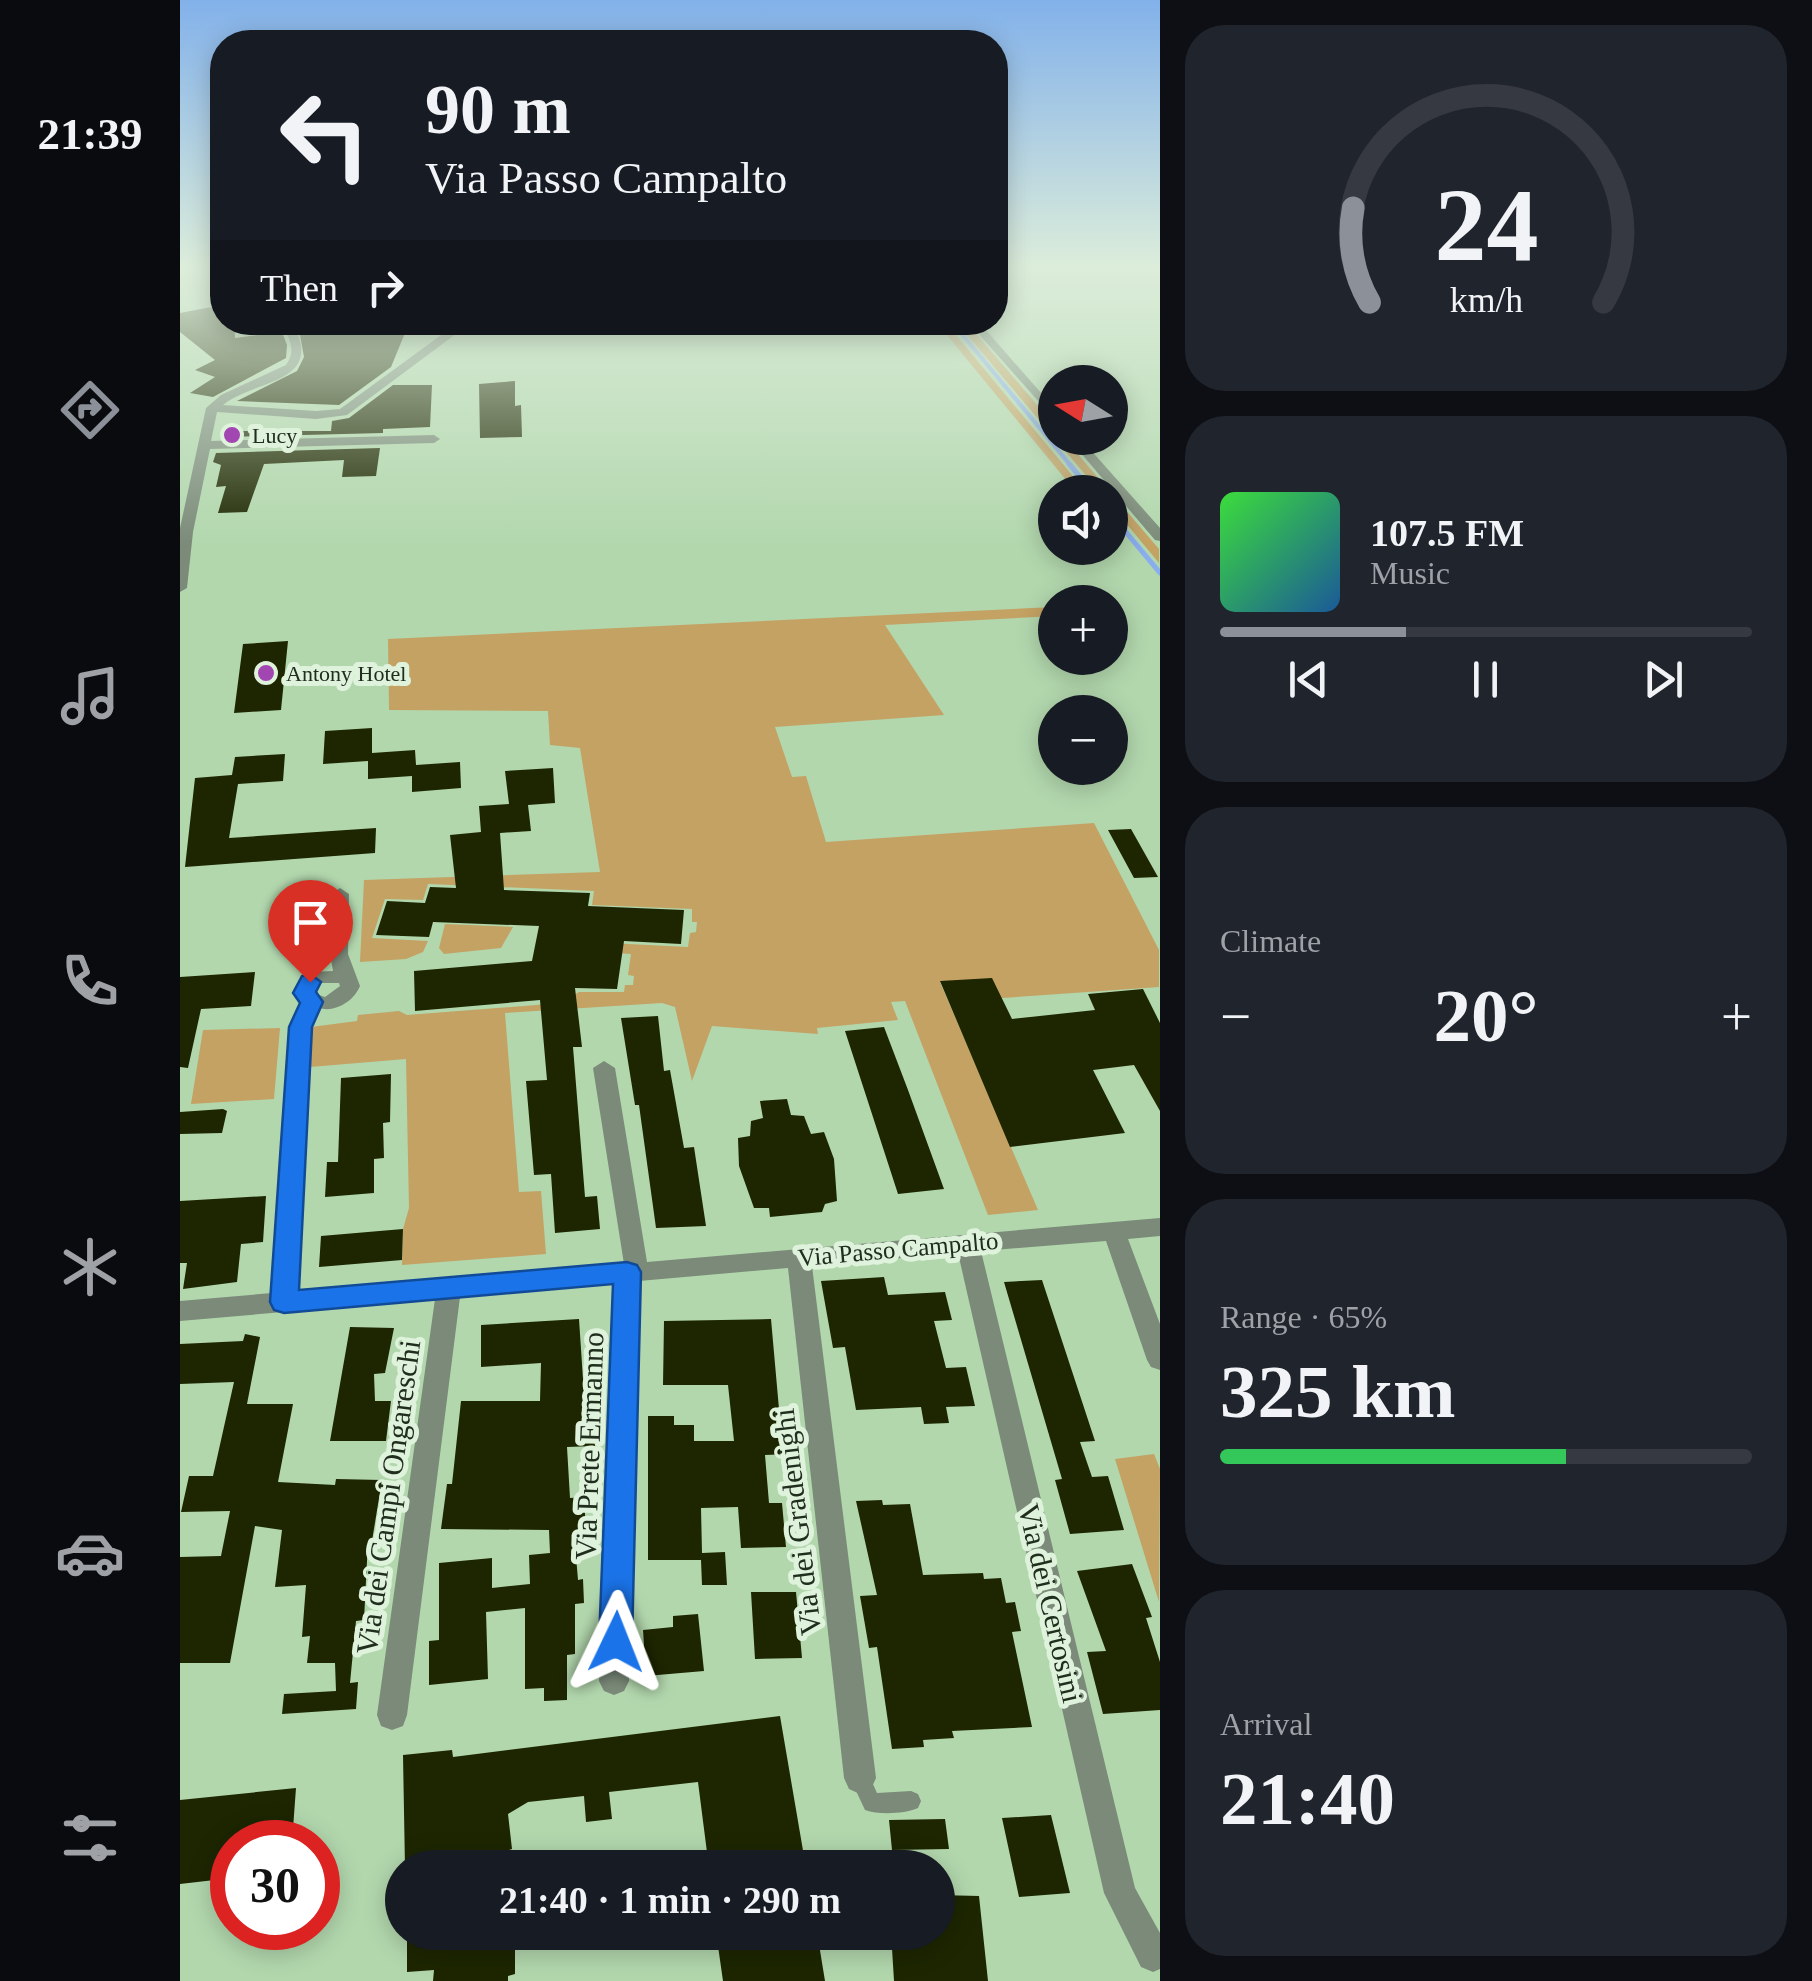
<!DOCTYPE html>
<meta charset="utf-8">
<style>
:root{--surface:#171b24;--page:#20242c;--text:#f1f3f6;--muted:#9ea1a6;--line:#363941;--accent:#8c9099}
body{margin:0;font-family:"Times New Roman",serif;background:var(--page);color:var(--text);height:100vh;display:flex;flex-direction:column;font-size:38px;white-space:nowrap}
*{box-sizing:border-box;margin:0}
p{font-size:32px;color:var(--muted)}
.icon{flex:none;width:55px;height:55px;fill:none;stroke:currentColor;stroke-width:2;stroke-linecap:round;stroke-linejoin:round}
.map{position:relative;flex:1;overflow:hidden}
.side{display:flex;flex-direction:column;gap:25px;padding:25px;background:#0d0f14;width:652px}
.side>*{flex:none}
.top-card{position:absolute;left:30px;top:30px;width:798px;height:305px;border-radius:40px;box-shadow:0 5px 25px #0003;background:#171b24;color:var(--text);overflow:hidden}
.needle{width:65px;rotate:281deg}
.tools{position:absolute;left:858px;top:365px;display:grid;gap:20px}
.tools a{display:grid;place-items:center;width:90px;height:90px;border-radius:50%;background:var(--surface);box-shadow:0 5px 25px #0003;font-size:50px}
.speed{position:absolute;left:30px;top:1820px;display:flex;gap:20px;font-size:50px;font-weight:700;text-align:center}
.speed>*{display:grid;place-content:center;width:130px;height:130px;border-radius:50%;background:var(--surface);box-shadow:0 5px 25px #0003;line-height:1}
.speed .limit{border:15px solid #d22;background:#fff;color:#111}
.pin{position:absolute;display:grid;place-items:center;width:85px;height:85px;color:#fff;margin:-102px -42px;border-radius:50% 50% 50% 0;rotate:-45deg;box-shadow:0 0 10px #0007}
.pin .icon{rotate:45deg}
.me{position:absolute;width:110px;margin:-55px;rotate:2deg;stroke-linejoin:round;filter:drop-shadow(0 0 8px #0008)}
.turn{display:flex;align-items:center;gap:35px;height:210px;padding:0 50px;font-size:45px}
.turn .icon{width:130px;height:130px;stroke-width:2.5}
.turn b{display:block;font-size:70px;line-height:85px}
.then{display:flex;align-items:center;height:95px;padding:0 50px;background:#0003;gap:20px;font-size:38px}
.big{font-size:75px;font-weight:600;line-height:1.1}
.side .card{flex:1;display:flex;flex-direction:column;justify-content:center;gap:15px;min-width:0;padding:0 35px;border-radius:40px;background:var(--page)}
.side .dial{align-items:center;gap:0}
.dial svg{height:260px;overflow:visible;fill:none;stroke:var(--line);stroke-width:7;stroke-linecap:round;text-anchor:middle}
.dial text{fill:var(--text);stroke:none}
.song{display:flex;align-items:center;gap:30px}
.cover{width:120px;height:120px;border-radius:15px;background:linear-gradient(135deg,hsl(120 70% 55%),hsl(210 70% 35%))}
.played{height:10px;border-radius:5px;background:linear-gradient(90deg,var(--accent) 35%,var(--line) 35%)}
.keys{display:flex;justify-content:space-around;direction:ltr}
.heat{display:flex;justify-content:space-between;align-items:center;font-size:55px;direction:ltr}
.charge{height:15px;border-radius:8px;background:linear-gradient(90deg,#34c759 65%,var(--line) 0)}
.trip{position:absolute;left:205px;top:1850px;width:570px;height:100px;border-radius:50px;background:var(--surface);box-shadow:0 5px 25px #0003;font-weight:600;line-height:100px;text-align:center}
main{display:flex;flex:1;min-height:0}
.menu{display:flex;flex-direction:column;width:180px;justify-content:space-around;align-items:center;background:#090b0e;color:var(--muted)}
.menu .icon{width:70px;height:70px}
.menu .current{color:var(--accent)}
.menu b{font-size:45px;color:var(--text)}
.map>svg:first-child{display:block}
.green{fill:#c4a263}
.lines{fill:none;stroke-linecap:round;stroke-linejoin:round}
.stream-far1{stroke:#8aadee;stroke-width:4}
.stream{stroke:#8aadee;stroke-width:5}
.building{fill:#1d2600}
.service{fill:#7b8a79;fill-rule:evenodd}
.minor{fill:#7b8a79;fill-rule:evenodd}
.route{fill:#1a73e8;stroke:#114b97;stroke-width:2.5}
.poi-dot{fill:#a246b1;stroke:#dff2dc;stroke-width:4}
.labels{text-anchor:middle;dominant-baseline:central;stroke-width:10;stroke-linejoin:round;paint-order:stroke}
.far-poi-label{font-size:22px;fill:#202e1e;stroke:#dff2dc;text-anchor:start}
.street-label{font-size:25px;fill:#202e1e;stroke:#dff2dc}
.near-street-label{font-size:30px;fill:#202e1e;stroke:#dff2dc}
</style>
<main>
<nav class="menu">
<b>21:39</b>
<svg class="icon current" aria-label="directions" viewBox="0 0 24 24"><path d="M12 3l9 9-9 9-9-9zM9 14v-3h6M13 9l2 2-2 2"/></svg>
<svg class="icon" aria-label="music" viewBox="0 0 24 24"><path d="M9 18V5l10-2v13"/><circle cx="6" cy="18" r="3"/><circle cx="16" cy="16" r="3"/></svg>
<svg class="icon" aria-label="phone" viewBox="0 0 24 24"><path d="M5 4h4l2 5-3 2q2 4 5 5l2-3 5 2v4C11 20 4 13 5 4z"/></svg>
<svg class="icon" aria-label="climate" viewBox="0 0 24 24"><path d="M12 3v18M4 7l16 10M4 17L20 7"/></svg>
<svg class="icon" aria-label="car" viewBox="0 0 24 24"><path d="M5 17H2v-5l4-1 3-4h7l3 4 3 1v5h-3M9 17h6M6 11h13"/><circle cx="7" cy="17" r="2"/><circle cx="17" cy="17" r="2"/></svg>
<svg class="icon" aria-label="filters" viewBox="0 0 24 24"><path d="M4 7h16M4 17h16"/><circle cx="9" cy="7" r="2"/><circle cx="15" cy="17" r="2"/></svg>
</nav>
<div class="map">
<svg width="980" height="1981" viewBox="0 0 980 1981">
<rect width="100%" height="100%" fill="#b2d7ad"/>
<path class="green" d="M 757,323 L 766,323 L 906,492 L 896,492 Z
M 777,323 L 787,323 L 875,426 L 875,438 L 884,438 L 979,549 L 979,563 L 930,504 L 930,492 L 920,492 Z
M 875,607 L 875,616 L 705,625 L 764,715 L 595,727 L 612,777 L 626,776 L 646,842 L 914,823 L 979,950 L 979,987 L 822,998 L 760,982 L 858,1210 L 808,1215 L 725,1001 L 711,1002 L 718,1020 L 637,1028 L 638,1034 L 532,1026 L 512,1081 L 495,1007 L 482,1003 L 325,1013 L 339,1192 L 361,1191 L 366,1254 L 222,1265 L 223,1229 L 229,1208 L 226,1059 L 130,1067 L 131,1027 L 177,1021 L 178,1015 L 219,1011 L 227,1015 L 381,1003 L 399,992 L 444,992 L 445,985 L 453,985 L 454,976 L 448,975 L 451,954 L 405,951 L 428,943 L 508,947 L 510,933 L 516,932 L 517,922 L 512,922 L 512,909 L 412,905 L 414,891 L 248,884 L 243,900 L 205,899 L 192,938 L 248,941 L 243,952 L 226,959 L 180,962 L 184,880 L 420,872 L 400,748 L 370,745 L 368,711 L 209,710 L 208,639 Z
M 265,924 L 333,927 L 321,948 L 264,954 L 259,948 Z
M 100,1028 L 94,1099 L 11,1104 L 23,1030 Z
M 974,1454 L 980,1469 L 979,1602 L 935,1459 Z"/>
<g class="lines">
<path class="stream-far1" d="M 772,322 L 891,466"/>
<path class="stream" d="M 889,464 L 913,492
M 930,513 L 980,573"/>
</g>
<path class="building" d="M 42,305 L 42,322 L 54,322 L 55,338 L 102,332 L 107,345 L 106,358 L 33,397 L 10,393 L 35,377 L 15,370 L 35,360 L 0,332 L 0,313 Z
M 142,325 L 153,335 L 169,325 L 225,333 L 211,367 L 159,405 L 57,401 L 117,371 L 124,357 L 119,329 Z
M 335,381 L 335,406 L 341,405 L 342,437 L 300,438 L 299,384 Z
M 213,385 L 252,385 L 250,427 L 203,429 L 203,433 L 41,437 L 42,431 L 151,431 L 152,421 L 169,418 Z
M 200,448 L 196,476 L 162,477 L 164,460 L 84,464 L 67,512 L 38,513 L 46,486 L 36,487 L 41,465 L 33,462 L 36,453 Z
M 108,641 L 101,710 L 54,713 L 63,644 Z
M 192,728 L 192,753 L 235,750 L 236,765 L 280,762 L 281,788 L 232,792 L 232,776 L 188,779 L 188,761 L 143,764 L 145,731 Z
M 105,754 L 103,781 L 58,784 L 49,838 L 196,828 L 195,853 L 5,867 L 15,778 L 52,775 L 55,757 Z
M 373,768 L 375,803 L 348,805 L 351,831 L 320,833 L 324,890 L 410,893 L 408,906 L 504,910 L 501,944 L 444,941 L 437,989 L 395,988 L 402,1047 L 393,1047 L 405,1197 L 417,1196 L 420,1229 L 375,1233 L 371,1174 L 354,1175 L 346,1081 L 367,1080 L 360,1000 L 235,1011 L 234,971 L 352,961 L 359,926 L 253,922 L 249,937 L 196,935 L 207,901 L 245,903 L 250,887 L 276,888 L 270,835 L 301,832 L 299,806 L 329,804 L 325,771 Z
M 951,829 L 978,877 L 954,878 L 928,830 Z
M 75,972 L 71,1006 L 21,1009 L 8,1068 L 0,1067 L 0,977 Z
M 812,978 L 832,1019 L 915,1010 L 908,994 L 963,989 L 980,1023 L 980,1111 L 954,1065 L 913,1070 L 945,1133 L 830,1147 L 760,981 Z
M 478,1016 L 484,1071 L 490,1070 L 504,1148 L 514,1147 L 526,1226 L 476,1228 L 459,1105 L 455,1105 L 441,1018 Z
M 704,1027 L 728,1090 L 764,1189 L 718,1194 L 665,1031 Z
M 211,1074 L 210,1122 L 203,1123 L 204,1158 L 194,1159 L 194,1193 L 145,1197 L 147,1162 L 158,1162 L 161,1078 Z
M 607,1099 L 611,1115 L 624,1116 L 631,1134 L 644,1132 L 654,1159 L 657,1201 L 645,1204 L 642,1212 L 590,1217 L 589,1208 L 574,1208 L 559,1166 L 558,1138 L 570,1136 L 571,1121 L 583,1118 L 580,1101 Z
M 43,1109 L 47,1111 L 42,1133 L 0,1134 L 0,1112 Z
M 86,1196 L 83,1242 L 61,1244 L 57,1282 L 3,1289 L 7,1263 L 0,1263 L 0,1201 Z
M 223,1229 L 222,1260 L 139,1267 L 141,1236 Z
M 704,1277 L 708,1295 L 765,1292 L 772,1320 L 754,1321 L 766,1368 L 786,1367 L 795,1406 L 766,1407 L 769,1423 L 744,1424 L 741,1407 L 676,1410 L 665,1347 L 653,1348 L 641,1281 Z
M 862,1280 L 915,1441 L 900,1442 L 912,1477 L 928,1476 L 944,1530 L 890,1534 L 875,1480 L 882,1479 L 824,1282 Z
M 399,1319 L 406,1424 L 414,1424 L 415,1446 L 387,1447 L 390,1498 L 404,1497 L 406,1531 L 394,1532 L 398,1580 L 403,1579 L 404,1603 L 395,1604 L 395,1654 L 387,1655 L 387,1700 L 364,1701 L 364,1688 L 345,1689 L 345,1608 L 306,1612 L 308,1679 L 249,1685 L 249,1641 L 259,1640 L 259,1563 L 312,1558 L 312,1588 L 350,1584 L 349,1555 L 370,1553 L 369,1530 L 261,1529 L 267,1484 L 272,1484 L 281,1401 L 360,1401 L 361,1363 L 301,1367 L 301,1325 Z
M 591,1319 L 599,1409 L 603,1409 L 609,1454 L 585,1455 L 589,1503 L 602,1503 L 606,1547 L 561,1548 L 558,1507 L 521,1508 L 522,1553 L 545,1552 L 547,1585 L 522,1585 L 521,1560 L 468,1560 L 468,1416 L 494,1416 L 494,1425 L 514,1425 L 514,1441 L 554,1441 L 548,1385 L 483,1385 L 484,1321 Z
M 170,1327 L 214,1328 L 205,1373 L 194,1374 L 195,1401 L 211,1401 L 206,1441 L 150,1441 Z
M 65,1334 L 80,1337 L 67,1404 L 113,1404 L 98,1482 L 155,1485 L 156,1479 L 202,1480 L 192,1541 L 188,1541 L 184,1620 L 176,1621 L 170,1683 L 178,1682 L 176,1709 L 102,1714 L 104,1694 L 156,1691 L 155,1663 L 127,1663 L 130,1636 L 122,1637 L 126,1585 L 95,1587 L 102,1530 L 75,1526 L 50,1663 L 0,1663 L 0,1557 L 41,1556 L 50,1511 L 1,1512 L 9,1476 L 33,1476 L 54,1382 L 0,1384 L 0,1344 L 63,1341 Z
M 702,1500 L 703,1505 L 730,1504 L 743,1575 L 803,1573 L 804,1579 L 821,1578 L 826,1603 L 835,1602 L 841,1631 L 832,1632 L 852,1727 L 772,1731 L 774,1738 L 743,1740 L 744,1747 L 712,1749 L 697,1647 L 689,1648 L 680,1596 L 697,1595 L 676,1501 Z
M 952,1564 L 972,1617 L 966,1618 L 980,1662 L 980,1710 L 923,1714 L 907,1652 L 926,1651 L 897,1571 Z
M 571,1592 L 616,1592 L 622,1658 L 575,1659 Z
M 518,1614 L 524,1671 L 466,1676 L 463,1630 L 493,1627 L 493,1616 Z
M 600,1716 L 626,1868 L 529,1868 L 518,1782 L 429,1792 L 432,1819 L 406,1822 L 404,1796 L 348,1802 L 328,1814 L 332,1849 L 326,1851 L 326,1868 L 225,1868 L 223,1755 L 272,1750 L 273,1757 Z
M 116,1788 L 112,1842 L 52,1842 L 52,1878 L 0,1884 L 0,1800 Z
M 871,1815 L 890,1893 L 839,1897 L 822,1818 Z
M 765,1819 L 769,1849 L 712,1850 L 709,1820 Z
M 758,1895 L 799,1896 L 808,1981 L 714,1981 L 711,1932 L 758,1932 Z
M 227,1932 L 335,1932 L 335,1974 L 328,1976 L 328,1981 L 253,1981 L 254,1970 L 227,1972 Z
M 536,1932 L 637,1932 L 645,1981 L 543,1981 Z"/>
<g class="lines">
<path class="service" d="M 680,1768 L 687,1771 L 697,1793 L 731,1791 L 738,1794 L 741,1801 L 738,1808 C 724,1814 699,1815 685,1810 L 670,1778 L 673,1771 Z"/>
<path class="minor" d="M 27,267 L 42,270 L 42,278 Z
M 101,322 L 112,322 C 146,384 78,378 43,405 L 136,411 L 160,409 L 279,322 L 292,322 L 167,415 L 136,419 L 37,412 L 31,441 L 254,435 L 260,439 L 254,443 L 30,449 L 13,532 L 7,588 L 0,592 L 0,528 L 26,408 L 41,395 L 106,365 C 117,350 109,338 101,322 Z
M 201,322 L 220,322 L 221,324 L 216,327 Z
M 788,322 L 799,322 L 875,409 L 875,420 Z
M 888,438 L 900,438 L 980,528 L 980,541 L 975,540 Z
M 160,888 L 169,894 L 168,954 L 180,986 C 174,1001 155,1013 139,1008 L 131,1027 L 117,1291 L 444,1264 L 413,1068 L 424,1061 L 435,1068 L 467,1262 L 980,1218 L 980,1236 L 948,1239 L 980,1324 L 980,1370 L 971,1367 L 967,1360 L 926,1241 L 801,1251 L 955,1888 L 980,1933 L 980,1969 L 973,1972 L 961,1967 L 924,1893 L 778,1253 L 632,1266 L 696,1778 L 691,1789 L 680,1794 L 669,1789 L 664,1778 L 608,1268 L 459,1281 L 449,1681 L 444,1691 L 434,1695 L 424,1691 L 419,1681 L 435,1283 L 280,1297 L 227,1715 L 223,1726 L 212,1730 L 201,1726 L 197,1715 L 255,1299 L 0,1321 L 0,1301 L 92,1293 L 111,1027 L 121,1003 L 116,998 L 115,987 L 130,972 L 153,971 L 148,942 L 151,894 ZM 142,983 L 159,983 L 160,986 L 145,997 L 136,994 L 135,989 Z"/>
</g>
<linearGradient id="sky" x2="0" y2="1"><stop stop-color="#82b1ea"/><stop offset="0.49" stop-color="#dcedda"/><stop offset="1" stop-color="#dcedda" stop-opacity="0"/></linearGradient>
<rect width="980" height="545" fill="url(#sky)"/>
<path class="route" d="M 130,974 L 141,982 L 136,992 L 143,1002 L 132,1027 L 119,1290 L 447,1262 L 457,1265 L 461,1272 L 452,1642 L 447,1653 L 436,1658 L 424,1653 L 419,1642 L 433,1284 L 104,1313 L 94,1310 L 90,1302 L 109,1027 L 120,1003 L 113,993 L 122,976 Z"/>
<g class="poi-dot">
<circle cx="52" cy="435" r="10"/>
<circle cx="86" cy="673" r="10"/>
</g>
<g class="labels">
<g class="far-poi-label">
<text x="72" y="435">Lucy</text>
<text x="106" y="673">Antony Hotel</text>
</g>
<g class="street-label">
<text transform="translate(718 1249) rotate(-5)">Via Passo Campalto</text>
</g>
<g class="near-street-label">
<text transform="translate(409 1446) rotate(-88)">Via Prete Ermanno</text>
<text transform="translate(208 1497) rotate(-82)">Via dei Campi Ongareschi</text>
<text transform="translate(617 1522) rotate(-97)">Via dei Gradenighi</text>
<text transform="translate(871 1603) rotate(77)">Via dei Certosini</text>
</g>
</g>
</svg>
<div class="tools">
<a><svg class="needle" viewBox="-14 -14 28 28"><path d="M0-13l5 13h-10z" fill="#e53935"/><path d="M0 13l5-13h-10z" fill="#9ea1a6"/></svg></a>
<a><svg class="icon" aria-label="sound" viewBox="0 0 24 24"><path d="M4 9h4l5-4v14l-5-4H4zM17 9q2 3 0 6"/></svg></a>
<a>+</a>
<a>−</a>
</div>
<div class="speed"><div class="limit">30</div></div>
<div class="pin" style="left:130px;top:982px;background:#d93025"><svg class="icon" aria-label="arrive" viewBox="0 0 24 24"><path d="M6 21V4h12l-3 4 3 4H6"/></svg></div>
<svg class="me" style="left:436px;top:1642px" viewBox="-20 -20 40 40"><path d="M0-17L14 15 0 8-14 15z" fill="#1a73e8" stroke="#fff" stroke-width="4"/></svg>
<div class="trip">21:40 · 1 min · 290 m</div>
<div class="top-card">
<div class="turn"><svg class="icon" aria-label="left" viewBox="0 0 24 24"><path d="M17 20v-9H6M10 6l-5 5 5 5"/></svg><div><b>90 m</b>Via Passo Campalto</div></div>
<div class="then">Then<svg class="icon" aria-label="right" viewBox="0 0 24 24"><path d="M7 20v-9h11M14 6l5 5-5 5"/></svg></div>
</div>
</div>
<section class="side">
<div class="card dial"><svg viewBox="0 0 100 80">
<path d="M14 69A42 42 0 1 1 86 69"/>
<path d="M14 69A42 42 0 0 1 9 40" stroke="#8c9099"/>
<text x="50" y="56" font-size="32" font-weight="700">24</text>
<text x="50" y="72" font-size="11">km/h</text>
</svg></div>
<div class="card">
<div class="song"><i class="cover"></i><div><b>107.5 FM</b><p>Music</p></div></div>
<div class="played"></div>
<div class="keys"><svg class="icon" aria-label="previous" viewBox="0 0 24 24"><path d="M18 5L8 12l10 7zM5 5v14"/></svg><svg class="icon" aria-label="pause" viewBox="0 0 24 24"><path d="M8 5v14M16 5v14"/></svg><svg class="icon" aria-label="next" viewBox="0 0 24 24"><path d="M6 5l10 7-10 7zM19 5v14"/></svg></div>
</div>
<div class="card"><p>Climate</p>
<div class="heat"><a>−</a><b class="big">20°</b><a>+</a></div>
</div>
<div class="card"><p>Range · 65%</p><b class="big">325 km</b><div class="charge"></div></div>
<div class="card"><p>Arrival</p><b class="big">21:40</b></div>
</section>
</main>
